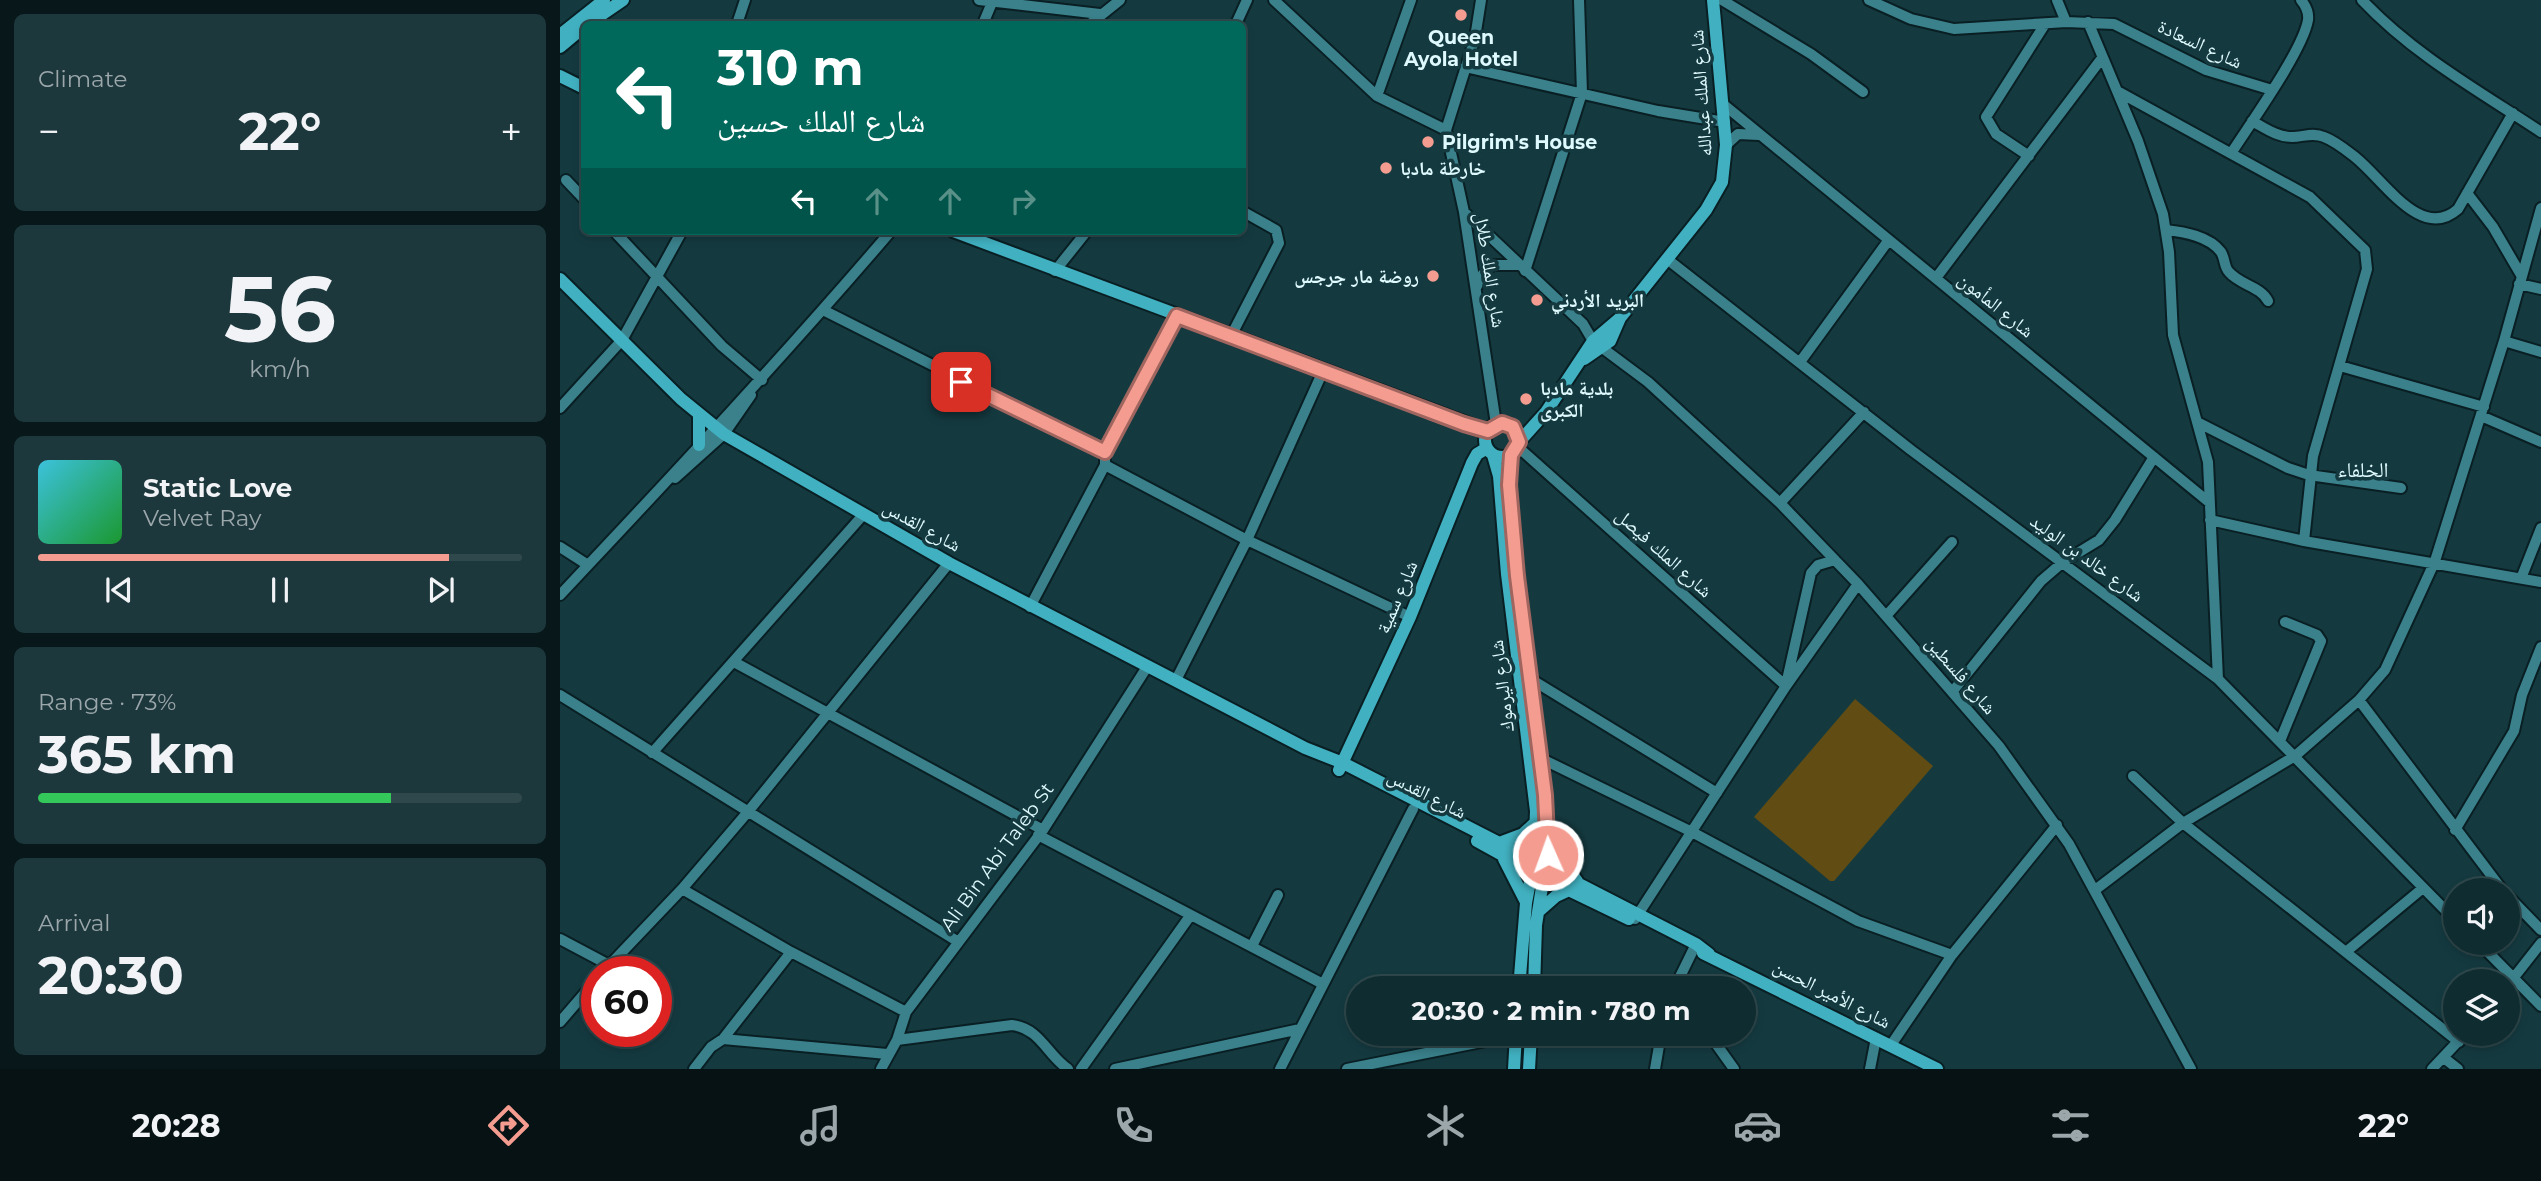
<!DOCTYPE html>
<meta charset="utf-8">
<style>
:root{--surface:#0f2c30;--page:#1d383c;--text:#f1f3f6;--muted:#9ba7ab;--line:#2f484c;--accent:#f59c90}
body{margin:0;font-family:Montserrat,"Noto Naskh Arabic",sans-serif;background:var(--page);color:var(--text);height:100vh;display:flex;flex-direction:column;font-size:26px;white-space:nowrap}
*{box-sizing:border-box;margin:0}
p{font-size:23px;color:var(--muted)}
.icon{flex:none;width:38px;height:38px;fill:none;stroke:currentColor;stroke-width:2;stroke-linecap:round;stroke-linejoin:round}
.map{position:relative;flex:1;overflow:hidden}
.details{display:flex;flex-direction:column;gap:14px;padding:14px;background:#08181a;width:560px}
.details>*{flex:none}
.banner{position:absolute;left:21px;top:21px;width:665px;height:214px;border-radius:10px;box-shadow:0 4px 10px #0003,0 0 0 2px var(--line);background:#00695c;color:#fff;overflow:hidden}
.buttons{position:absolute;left:1883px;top:878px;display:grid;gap:14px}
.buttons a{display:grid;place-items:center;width:77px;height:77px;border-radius:50%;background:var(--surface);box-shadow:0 4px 10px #0003,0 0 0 2px var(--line);font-size:35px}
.speed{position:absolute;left:21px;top:956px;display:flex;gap:14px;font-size:35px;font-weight:700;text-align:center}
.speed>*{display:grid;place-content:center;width:91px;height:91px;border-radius:50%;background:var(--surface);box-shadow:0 4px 10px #0003,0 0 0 2px var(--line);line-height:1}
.speed .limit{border:10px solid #d22;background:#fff;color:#111}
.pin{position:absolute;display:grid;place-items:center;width:60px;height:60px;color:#fff;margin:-30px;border-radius:14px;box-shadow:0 4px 10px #0006}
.me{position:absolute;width:77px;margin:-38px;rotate:358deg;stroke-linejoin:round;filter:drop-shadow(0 0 5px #0008)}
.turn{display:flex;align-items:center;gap:24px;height:147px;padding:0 21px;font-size:32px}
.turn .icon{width:91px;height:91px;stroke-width:2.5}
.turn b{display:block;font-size:49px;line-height:60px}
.lanes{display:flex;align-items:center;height:66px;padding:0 21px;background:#0003;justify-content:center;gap:35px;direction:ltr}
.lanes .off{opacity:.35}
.big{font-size:52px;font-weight:700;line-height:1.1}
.details .tile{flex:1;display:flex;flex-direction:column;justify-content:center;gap:10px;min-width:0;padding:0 24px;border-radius:10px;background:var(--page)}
.details .dial{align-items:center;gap:0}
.dial b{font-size:91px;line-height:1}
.song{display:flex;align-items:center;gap:21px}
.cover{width:84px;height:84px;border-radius:10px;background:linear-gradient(135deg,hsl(190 70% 55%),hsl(130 70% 35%))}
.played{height:7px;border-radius:4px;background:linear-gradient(90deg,var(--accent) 85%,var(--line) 85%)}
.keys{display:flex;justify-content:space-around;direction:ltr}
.heat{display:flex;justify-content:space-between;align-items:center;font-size:38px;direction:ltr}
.charge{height:10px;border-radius:5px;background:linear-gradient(90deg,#34c759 73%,var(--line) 0)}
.trip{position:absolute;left:786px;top:976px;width:410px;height:70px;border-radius:35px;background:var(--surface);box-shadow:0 4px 10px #0003,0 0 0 2px var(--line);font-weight:700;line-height:70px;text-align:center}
.tab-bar{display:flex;height:112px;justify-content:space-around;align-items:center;background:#061213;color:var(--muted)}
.tab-bar .icon{width:49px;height:49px}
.tab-bar .active{color:var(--accent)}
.tab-bar b{font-size:32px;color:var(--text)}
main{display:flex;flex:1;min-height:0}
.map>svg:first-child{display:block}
.green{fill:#614d14}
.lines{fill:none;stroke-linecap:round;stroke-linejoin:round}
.minor-casing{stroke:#091f23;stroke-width:14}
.major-casing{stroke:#091f23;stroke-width:16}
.minor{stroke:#3a818c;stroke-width:10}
.major{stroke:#41b1c1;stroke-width:12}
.route-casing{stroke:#9f655e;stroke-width:18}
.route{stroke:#f59c90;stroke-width:12}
.poi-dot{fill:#f59c90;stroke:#143a40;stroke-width:2.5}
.labels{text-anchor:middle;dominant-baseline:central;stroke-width:7;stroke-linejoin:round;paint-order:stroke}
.poi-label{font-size:19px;font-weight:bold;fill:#dffafe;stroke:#143a40;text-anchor:start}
.street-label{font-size:19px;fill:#dffafe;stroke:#143a40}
.neighbourhood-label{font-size:21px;fill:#dffafe;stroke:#143a40}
</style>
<main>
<section class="details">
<div class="tile"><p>Climate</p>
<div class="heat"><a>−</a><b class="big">22°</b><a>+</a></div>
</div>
<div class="tile dial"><b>56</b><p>km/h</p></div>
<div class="tile">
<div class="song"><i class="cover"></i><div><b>Static Love</b><p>Velvet Ray</p></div></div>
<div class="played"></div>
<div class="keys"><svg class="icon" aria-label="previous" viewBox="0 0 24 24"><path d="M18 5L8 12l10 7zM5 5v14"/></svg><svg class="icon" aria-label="pause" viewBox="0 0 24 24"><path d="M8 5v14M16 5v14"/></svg><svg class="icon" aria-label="next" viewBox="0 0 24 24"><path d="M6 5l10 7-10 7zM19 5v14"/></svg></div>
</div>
<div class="tile"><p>Range · 73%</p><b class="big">365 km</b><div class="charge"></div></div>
<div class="tile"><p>Arrival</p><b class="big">20:30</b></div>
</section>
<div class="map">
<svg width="1981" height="1069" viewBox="0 0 1981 1069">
<rect width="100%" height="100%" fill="#143a40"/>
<path class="green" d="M 1295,699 L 1373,766 L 1274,881 L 1270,881 L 1194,817 Z"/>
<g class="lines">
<defs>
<path id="minor" d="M 419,0 L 540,14
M 714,0 L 817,96 L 886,130
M 921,0 L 915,38 L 886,130 L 904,212 L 936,424
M 1162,0 L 1251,54 L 1303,92
M 1309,0 L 1351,19 L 1394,29 L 1506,22 L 1554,24 L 1646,70 L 1712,90
M 1497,0 L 1506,22
M 1802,0 C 1854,55 1919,91 1981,132
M 1528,22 L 1578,141 L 1603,214 L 1609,252 L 1613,335 L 1648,462 L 1658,679
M 177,24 L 185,0
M 423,24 L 433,0
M 530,24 L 560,0
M 676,24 L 687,0
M 905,67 L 1098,111 L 1165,122
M 1557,91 L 1750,197 L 1805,250 L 1807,269 L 1753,456 L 1744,541
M 817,96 L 851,0
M 1163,104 L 1650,503
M 1692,121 C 1705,128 1717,137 1732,137 C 1743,137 1753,132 1764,137 C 1775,141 1786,150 1795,157 C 1824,180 1861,242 1898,209 L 1953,113
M 1166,145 L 1178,134 L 1199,135
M 1672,152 C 1690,124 1743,50 1748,20 C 1749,12 1746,6 1741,0
M 1469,156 L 1436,134 L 1426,117 L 1485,24
M 6,180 L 24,199
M 1907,193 L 1933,227 L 1961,275
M 904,212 L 1023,324 L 1033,341 L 1088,382 L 1220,503 L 1298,584 L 1439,746 L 1509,844 L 1631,1069
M 1606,230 C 1624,232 1649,236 1661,252 C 1665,258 1664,267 1669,272 C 1680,285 1700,286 1708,301
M 54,231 L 162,346 L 202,380
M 1107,259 L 1351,450 L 1658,679 L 1895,920
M 495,271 L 527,231
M 965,271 L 1022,93 L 1019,0
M 1376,278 L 1542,58
M 1959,284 L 1981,289
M 916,288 L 923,274 L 932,265 L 960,265
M 263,310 L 545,452
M 671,336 L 719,243 L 716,230 L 682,211
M 1944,341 L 1981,352
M 1240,362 L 1328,241
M 1780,366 L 1924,407
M 0,408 L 62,340 L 122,231
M 1921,416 L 1981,442
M 1639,423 L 1728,468 L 1749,475 L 1841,488
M 958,447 L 1226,686
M 545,465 L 687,540 L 850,617
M 115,478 L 164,434 L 191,395
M 1220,503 L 1304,412
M 1650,520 L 1744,541 L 1981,582
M 0,547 L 28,565
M 1962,576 L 1981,528
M 0,595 C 113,475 224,356 331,231
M 470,607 L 545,465 L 545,452 L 617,316
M 1326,616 L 1392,542
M 174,662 L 483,830
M 969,678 L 1157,793
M 616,680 L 687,540 L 763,371
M 1227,680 L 1251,573 L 1258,565 L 1275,560
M 1393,691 L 1481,581 L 1503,562 L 1539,540 L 1555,520 L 1594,457
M 0,695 L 397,941
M 1799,700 L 1943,891
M 1720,741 L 1761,641 L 1757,635 L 1725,622
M 92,753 L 303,515
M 980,758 L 1132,832 L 1298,921 L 1392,955
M 1573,776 L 1623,823 L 1899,1042
M 1895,830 L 1954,731 L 1962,695 L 1981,647
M 478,835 L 763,984
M 122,889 L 231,952 L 346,1012
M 1535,890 L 1623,823 L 1735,756 L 1799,700 L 1825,670 L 1875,561 L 1944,341 L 1981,208
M 1948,896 L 1981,930
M 1075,919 L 1226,686 L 1298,584
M 0,939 L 49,965
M 1919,943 L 1981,1006
M 692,946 L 718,895
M 1787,951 L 1863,888
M 44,971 L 122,889 L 187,813 L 389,563
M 1948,985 L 1981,943
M 1114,989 L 1136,944
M 0,1022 L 37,979
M 1149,1034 L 1174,1069
M 163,1039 L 231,952
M 337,1040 L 452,1025 C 481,1029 486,1054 508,1069
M 1331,1045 L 1392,955 L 1497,825
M 1884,1058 L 1898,1069
M 134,1069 L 151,1047 L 163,1039 L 327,1054
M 321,1069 L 337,1040 L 346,1012 L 483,830 L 587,667
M 521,1069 L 630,916
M 555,1069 L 740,1029
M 720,1069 L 853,809
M 787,1069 L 956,1035
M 1095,1069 L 1101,1034
M 1310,1069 L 1316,1038
M 1872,1069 L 1905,1034"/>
<path id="major" d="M 28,24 L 63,0
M 0,35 L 44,0
M 0,47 L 24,27
M 0,76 L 24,88
M 393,231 L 928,431
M 0,279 L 121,399 L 164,434 L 389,563 L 745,748 L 783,763 L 1136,944 L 1149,954
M 1024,359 L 1050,341 L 1060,318
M925 440a17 17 0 1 1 34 0a17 17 0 1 1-34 0Z
M 959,442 L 986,412 L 1033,341 L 1060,318 L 1146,210 L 1162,182 L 1166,145 L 1153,0
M 139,445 L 139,415
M 933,455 L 939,476 L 947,574 L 976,811 L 974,860 L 966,903 L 959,989
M 951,455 L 949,485 L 954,543 L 989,843 L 976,925 L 974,989
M 779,770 L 850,617 L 912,463 L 917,454 L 927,448
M 917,841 L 984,878 L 1069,919
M 939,843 L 963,834 L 976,822
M 989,843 L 1017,881
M 944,859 L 966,902
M 979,911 L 996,896 L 1009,890
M 1143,953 L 1377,1069
M 954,1069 L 956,1034
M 969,1069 L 971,1034"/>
</defs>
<use href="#minor" class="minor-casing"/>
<use href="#major" class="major-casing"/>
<use href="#minor" class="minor"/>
<use href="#major" class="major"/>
</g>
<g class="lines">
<defs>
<path id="route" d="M 401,382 L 545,452 L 617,316 L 904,424 L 928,431 L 942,423 L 953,427 L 959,442 L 951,455 L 949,485 L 957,576 L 985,795 L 988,855"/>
</defs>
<use href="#route" class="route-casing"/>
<use href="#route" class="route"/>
</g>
<g class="poi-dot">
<circle cx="901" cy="15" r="7"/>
<circle cx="868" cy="142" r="7"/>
<circle cx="826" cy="168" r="7"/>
<circle cx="873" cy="276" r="7"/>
<circle cx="977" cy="300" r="7"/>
<circle cx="966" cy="399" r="7"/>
</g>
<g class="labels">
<g class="poi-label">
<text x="901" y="37" text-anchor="middle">Queen<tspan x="901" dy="22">Ayola Hotel</tspan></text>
<text x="882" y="142">Pilgrim's House</text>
<text x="840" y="168">خارطة مادبا</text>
<text x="859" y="276" text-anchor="end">روضة مار جرجس</text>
<text x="991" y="300">البريد الأردني</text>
<text x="980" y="388">بلدية مادبا<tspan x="980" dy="22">الكبرى</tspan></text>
</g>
<g class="street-label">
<text transform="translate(1640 44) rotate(25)">شارع السعادة</text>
<text transform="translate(1141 93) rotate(-94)">شارع الملك عبدالله</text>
<text transform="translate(930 270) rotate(81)">شارع الملك طلال</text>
<text transform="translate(1436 305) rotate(39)">شارع المأمون</text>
<text transform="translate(362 526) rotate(29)">شارع القدس</text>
<text transform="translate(1104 553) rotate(42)">شارع الملك فيصل</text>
<text transform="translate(1527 558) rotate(36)">شارع خالد بن الوليد</text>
<text transform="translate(837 597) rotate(-67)">شارع سمية</text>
<text transform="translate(1401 675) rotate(49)">شارع فلسطين</text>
<text transform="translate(942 686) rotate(-97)">شارع اليرموك</text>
<text transform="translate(867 794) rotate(27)">شارع القدس</text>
<text transform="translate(437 857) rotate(-54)">Ali Bin Abi Taleb St</text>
<text transform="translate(1272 994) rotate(27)">شارع الأمير الحسن</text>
</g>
<g class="neighbourhood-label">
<text x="1803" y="469">الخلفاء</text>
</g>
</g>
</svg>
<div class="buttons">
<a><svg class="icon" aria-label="sound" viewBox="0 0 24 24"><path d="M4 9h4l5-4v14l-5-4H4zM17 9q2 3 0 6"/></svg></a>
<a><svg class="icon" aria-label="layers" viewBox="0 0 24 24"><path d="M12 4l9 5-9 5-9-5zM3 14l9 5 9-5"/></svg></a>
</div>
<div class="speed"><div class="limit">60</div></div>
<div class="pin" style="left:401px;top:382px;background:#d93025"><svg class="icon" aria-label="arrive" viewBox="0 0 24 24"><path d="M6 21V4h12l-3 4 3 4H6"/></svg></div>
<svg class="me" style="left:988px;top:855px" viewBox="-20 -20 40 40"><circle r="17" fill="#f59c90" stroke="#fff" stroke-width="3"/><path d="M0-11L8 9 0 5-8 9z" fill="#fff"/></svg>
<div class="trip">20:30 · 2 min · 780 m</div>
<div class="banner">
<div class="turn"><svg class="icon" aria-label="left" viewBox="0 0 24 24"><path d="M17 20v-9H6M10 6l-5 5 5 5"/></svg><div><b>310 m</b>شارع الملك حسين</div></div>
<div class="lanes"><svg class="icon" aria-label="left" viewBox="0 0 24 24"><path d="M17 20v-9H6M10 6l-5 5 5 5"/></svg><svg class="icon off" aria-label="ahead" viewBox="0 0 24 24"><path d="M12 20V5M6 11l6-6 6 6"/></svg><svg class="icon off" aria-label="ahead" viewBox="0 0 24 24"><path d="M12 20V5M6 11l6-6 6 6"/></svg><svg class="icon off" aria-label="right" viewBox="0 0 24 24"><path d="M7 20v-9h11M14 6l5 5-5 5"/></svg></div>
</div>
</div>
</main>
<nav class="tab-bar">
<b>20:28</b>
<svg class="icon active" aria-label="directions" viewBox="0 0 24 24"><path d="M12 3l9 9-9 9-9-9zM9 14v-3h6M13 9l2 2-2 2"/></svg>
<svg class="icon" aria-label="music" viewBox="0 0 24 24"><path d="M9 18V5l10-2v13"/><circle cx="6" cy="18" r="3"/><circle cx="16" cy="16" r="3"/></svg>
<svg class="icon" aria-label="phone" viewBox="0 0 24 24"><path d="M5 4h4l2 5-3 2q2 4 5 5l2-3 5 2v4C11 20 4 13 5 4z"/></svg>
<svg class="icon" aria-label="climate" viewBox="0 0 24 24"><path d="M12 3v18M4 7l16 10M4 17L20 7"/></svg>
<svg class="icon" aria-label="car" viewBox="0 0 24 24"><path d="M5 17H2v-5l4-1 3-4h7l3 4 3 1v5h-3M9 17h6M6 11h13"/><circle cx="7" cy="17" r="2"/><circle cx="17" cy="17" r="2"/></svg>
<svg class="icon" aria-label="filters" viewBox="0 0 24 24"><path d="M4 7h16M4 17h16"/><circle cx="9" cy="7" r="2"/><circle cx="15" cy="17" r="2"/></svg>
<b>22°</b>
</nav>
